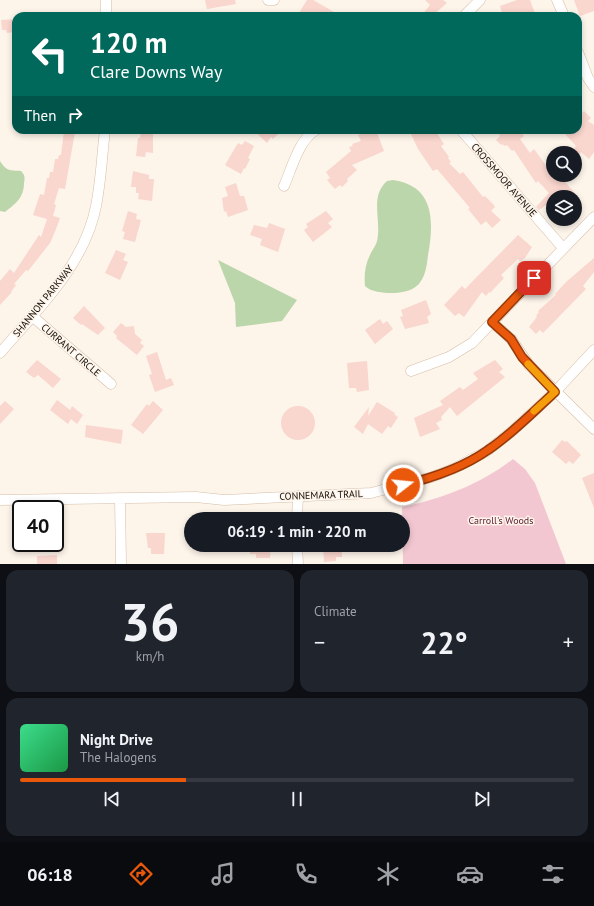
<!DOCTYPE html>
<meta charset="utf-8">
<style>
:root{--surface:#171b24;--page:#20242c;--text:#f1f3f6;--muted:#9ea1a6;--line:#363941;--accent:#ea580c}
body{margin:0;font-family:"PT Sans",sans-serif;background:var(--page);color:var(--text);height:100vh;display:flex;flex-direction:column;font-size:15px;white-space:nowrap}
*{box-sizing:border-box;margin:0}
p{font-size:13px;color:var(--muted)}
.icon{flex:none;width:22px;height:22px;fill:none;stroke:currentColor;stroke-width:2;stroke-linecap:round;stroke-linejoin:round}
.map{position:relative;height:564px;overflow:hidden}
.side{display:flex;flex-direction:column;gap:6px;padding:6px;background:#0d0f14;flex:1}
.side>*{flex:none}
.hud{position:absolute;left:12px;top:12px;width:570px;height:122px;border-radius:12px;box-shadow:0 2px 6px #0003;background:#00695c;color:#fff;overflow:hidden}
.buttons{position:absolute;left:546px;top:146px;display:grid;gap:8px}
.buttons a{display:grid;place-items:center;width:36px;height:36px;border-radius:50%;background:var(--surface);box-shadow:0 2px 6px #0003;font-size:20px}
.speed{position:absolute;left:12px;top:500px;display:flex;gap:8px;font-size:20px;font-weight:700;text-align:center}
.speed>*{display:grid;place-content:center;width:52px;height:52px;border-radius:50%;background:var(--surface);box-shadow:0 2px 6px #0003;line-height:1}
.speed .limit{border:2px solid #111;border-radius:6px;background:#fff;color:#111}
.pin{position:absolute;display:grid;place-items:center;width:34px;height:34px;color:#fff;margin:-17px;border-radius:8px;box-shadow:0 2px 6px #0006}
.me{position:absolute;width:44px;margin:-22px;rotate:74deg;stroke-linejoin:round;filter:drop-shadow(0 0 3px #0008)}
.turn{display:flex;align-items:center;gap:14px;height:84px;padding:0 12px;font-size:18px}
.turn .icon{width:52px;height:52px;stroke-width:2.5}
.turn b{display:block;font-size:28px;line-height:34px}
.then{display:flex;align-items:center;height:38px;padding:0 12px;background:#0003;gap:8px;font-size:15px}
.big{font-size:30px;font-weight:600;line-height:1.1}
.side .card{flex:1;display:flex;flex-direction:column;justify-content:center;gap:6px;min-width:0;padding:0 14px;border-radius:12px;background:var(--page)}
.side .dial{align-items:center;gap:0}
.dial b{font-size:52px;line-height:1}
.song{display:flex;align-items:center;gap:12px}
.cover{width:48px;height:48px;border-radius:6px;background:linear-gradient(135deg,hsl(150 70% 55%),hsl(140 70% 35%))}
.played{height:4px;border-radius:2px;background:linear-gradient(90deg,var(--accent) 30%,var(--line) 30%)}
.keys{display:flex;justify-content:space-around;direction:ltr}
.heat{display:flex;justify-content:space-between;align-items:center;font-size:22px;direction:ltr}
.side .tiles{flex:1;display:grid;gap:6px;grid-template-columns:1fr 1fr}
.card:last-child{grid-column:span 2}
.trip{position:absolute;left:184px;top:512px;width:226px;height:40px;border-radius:20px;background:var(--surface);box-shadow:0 2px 6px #0003;font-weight:600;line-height:40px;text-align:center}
.tab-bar{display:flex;height:64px;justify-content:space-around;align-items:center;background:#090b0e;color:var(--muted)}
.tab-bar .icon{width:28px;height:28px}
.tab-bar .selected{color:var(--accent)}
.tab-bar b{font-size:18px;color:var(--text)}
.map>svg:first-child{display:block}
.green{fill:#f2c7d2}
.water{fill:#bbd6aa}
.building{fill:#f9d6ce}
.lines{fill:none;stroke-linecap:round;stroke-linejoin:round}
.minor-casing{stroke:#d5bea7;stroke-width:11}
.minor{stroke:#fff;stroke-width:10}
.route-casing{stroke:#983908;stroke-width:10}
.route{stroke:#ea580c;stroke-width:7}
.slow{stroke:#f59e0b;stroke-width:7}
.labels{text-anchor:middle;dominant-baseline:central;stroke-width:3;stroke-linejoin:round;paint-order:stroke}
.street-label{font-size:10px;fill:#130c05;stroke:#fdf4ea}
.park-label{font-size:10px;fill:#5a1a32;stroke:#fdf4ea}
</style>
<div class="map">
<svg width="594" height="564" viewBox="0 0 594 564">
<rect width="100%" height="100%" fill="#fdf4ea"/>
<path class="green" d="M 513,459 L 525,469 L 535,483 L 566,564 L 403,564 L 402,507 C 442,499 481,484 513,459 Z"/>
<path class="water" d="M 0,161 C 7,172 10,170 21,171 C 25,175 25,178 24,183 C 24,198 15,204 5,212 L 0,211 Z
M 393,180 C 435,186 434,222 428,255 C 427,263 426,274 421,281 C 415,291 402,293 391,293 C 383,293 371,292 365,286 C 364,275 365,265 370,255 C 372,250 376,246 377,241 C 382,220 369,197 387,181 Z
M 218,260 L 297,300 L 282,321 L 236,327 L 235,303 Z"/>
<path class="building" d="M 205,0 L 235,0 L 236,4 L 207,9 Z
M 307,0 L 313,0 L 341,16 L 304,16 L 299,13 Z
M 425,0 L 443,0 L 447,3 L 432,16 L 421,16 L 430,5 Z
M 517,0 L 530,0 L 536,16 L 503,16 L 500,6 Z
M 574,0 L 594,0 L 594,11 L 580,16 Z
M 16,19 L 16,32 L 7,33 L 6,30 L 2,30 L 1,20 Z
M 584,111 L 591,118 L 588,121 L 594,125 L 594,152 L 589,159 L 581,152 L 578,156 L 572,152 L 576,146 L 565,134 L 569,130 L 578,130 L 578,117 Z
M 253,130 L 282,130 L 273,139 L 271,137 L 267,143 Z
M 370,130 L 376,130 L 384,151 L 352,165 L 357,170 L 347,179 L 348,181 L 342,187 L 340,185 L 335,189 L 327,180 L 330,178 L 326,172 L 351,151 L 349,147 L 353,146 L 352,144 L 361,141 L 358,135 Z
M 409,130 L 435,130 L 444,144 L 441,146 L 449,157 L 448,158 L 451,162 L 449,163 L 460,174 L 463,172 L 483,197 L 485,196 L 493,204 L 495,207 L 491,211 L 501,220 L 492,228 L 486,221 L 481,225 L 468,209 L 470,208 L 437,169 L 433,171 L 418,149 Z
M 496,130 L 519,130 L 524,136 L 520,139 L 530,153 L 534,149 L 553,175 L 559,180 L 561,177 L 578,197 L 553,197 L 553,200 L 539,210 L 536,207 L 549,193 L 538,181 L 536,183 L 514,150 L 512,151 L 507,145 L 505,146 L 502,144 L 501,145 L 496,140 L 500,136 Z
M 64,131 L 75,132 L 65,189 L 59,188 L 54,204 L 56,205 L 53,216 L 60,218 L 56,229 L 50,243 L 28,271 L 26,270 L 14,284 L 16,285 L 11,292 L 12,292 L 0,305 L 0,281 L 10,269 L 14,273 L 39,235 L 41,237 L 47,219 L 33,215 L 40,194 L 44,195 L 47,178 L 49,178 L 50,172 L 53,172 L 55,159 L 58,159 L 59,155 L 61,155 Z
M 141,132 L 153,134 L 153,153 L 146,152 L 145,157 L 136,156 L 138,138 L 140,138 Z
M 245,141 L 254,146 L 248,158 L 250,159 L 245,169 L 244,168 L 241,174 L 225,165 L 238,143 L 242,145 Z
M 133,171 L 149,175 L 149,179 L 154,179 L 152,201 L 138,199 L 139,193 L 136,193 L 136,187 L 131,187 Z
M 236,183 L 240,196 L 244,196 L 245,199 L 248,210 L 228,217 L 226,211 L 224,212 L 222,198 L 228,196 L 225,187 Z
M 128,211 L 137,214 L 136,219 L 141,220 L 135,242 L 123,239 L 125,232 L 122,231 Z
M 326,211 L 333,219 L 328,223 L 332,227 L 313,242 L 304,230 L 308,227 L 306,224 Z
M 269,223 L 285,229 L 278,252 L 260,245 L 262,239 L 250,235 L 254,225 L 267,228 Z
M 518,235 L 532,247 L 525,258 L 520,261 L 518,259 L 501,275 L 504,278 L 490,293 L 489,292 L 486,296 L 482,292 L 464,317 L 459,313 L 455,316 L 444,305 L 462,286 L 465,289 Z
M 116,250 L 126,254 L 123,260 L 128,262 L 120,280 L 105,273 Z
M 594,258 L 594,272 L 583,286 L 586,289 L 543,333 L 540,330 L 536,334 L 529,327 L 537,317 L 536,316 L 539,312 L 538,311 L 556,295 L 555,294 L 566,282 Z
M 426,300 L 431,314 L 427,317 L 429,323 L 405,329 L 400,317 L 403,316 L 401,310 Z
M 84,306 L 105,328 L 98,335 L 82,324 L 81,325 L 73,318 Z
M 380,319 L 383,324 L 387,321 L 393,329 L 375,344 L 365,330 Z
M 121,323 L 126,327 L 134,326 L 135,334 L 142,340 L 140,343 L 144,346 L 137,355 L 116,338 L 117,336 L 113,332 Z
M 157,352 L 166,380 L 171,378 L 174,385 L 155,392 L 149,375 L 152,374 L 146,356 Z
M 37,360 L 61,379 L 53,388 L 38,375 L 34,378 L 26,372 Z
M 495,360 L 503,369 L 499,372 L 505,377 L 457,416 L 450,407 L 441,417 L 442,420 L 436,423 L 440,429 L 420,437 L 414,418 L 443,405 L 440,401 L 460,387 L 463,390 L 478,379 L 473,373 Z
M 367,361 L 369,390 L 357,392 L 356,388 L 349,388 L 347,363 Z
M 57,400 L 70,410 L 72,406 L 83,415 L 77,424 L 71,419 L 68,424 L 50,410 Z
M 5,401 L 14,409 L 0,424 L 0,406 Z
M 153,401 L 163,410 L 143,434 L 131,425 L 147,404 L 149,406 Z
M 377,402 L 395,413 L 394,414 L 398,417 L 391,428 L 388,426 L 382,434 L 368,424 L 363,434 L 354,427 L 369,407 L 368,416 Z
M281 423a17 17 0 1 1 34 0a17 17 0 1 1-34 0Z
M 86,425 L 123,430 L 121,444 L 85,437 Z
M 562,440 L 565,442 L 567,441 L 581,455 L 573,464 L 569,461 L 566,464 L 552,452 Z
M 594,473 L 594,508 L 582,478 Z
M 146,533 L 165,533 L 164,554 L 151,554 L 151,548 L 148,548 Z
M 250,545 L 271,545 L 270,558 L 256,558 L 256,554 L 250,554 Z
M 327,545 L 342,545 L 342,557 L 336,557 L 336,561 L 324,562 L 323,546 Z
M 57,555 L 57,564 L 37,564 L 37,556 Z"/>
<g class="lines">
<defs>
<path id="minor" d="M 106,0 L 106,16
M 268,0 L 274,0
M 557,0 L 564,16
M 464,16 L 480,0
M 578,52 L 588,78 L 594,87
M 461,130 L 563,248
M 284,186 C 292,168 299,139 316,130
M 32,316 L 111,384
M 492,322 L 511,339 L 529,365 L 594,429
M 0,353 C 38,309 85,264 96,206 C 101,181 102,155 105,130
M 411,371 L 449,357 L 472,343 L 594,217
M 120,498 L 121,564
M 0,500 L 196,497 L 224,500 L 371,493 L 432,477 L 455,468 L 487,451 L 510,433 L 555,392 L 594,350
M 297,519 L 298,496
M 297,545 L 298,564"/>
</defs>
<use href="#minor" class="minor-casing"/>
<use href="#minor" class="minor"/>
</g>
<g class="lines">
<defs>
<path id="route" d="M 403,485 C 432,478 464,467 488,450 C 512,434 533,412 555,392 L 522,357 L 511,339 L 492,322 L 534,278"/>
</defs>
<use href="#route" class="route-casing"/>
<use href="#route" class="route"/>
<path class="slow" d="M 528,364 L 555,392 L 534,411"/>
</g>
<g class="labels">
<g class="street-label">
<text transform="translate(504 180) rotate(49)">CROSSMOOR AVENUE</text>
<text transform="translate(43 301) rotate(-51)">SHANNON PARKWAY</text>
<text transform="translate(71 350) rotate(41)">CURRANT CIRCLE</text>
<text transform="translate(321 495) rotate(-2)">CONNEMARA TRAIL</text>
</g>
<g class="park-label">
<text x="501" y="520">Carroll's Woods</text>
</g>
</g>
</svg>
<div class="buttons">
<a><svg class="icon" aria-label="search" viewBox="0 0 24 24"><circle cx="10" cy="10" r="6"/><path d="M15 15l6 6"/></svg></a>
<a><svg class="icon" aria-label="layers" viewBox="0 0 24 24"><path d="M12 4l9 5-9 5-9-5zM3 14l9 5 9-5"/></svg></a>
</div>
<div class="speed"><div class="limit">40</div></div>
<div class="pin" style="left:534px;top:278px;background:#d93025"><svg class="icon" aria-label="arrive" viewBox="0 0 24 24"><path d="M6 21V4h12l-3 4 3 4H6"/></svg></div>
<svg class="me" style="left:403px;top:485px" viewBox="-20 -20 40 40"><circle r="17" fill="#ea580c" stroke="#fff" stroke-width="3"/><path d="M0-11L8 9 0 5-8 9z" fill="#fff"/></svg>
<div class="trip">06:19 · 1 min · 220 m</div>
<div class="hud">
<div class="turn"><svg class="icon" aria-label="left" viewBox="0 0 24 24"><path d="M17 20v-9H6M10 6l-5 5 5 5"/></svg><div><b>120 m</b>Clare Downs Way</div></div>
<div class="then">Then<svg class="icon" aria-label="right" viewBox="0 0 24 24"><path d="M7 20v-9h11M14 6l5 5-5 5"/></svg></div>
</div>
</div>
<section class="side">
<div class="tiles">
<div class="card dial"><b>36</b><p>km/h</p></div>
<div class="card"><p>Climate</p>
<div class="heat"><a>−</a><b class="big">22°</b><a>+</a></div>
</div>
<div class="card">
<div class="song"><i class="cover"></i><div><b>Night Drive</b><p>The Halogens</p></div></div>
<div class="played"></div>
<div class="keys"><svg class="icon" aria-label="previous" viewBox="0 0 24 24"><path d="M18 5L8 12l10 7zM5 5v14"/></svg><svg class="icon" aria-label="pause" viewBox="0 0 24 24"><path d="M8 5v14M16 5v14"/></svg><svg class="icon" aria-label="next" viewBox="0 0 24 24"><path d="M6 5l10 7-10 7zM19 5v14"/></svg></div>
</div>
</div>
</section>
<nav class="tab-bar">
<b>06:18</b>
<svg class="icon selected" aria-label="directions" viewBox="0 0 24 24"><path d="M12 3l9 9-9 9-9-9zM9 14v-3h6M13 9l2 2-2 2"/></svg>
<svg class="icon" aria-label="music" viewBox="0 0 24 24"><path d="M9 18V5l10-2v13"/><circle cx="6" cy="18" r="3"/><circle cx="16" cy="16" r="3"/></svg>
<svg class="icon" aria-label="phone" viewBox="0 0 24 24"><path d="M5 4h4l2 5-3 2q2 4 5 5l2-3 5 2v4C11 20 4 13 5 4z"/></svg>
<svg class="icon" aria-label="climate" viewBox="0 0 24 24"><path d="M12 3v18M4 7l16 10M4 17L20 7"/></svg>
<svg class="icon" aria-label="car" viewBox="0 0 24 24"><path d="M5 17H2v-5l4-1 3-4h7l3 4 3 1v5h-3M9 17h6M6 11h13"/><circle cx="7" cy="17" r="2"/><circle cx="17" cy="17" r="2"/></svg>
<svg class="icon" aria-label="filters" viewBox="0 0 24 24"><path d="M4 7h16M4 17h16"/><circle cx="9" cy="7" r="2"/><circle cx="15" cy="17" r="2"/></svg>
</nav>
